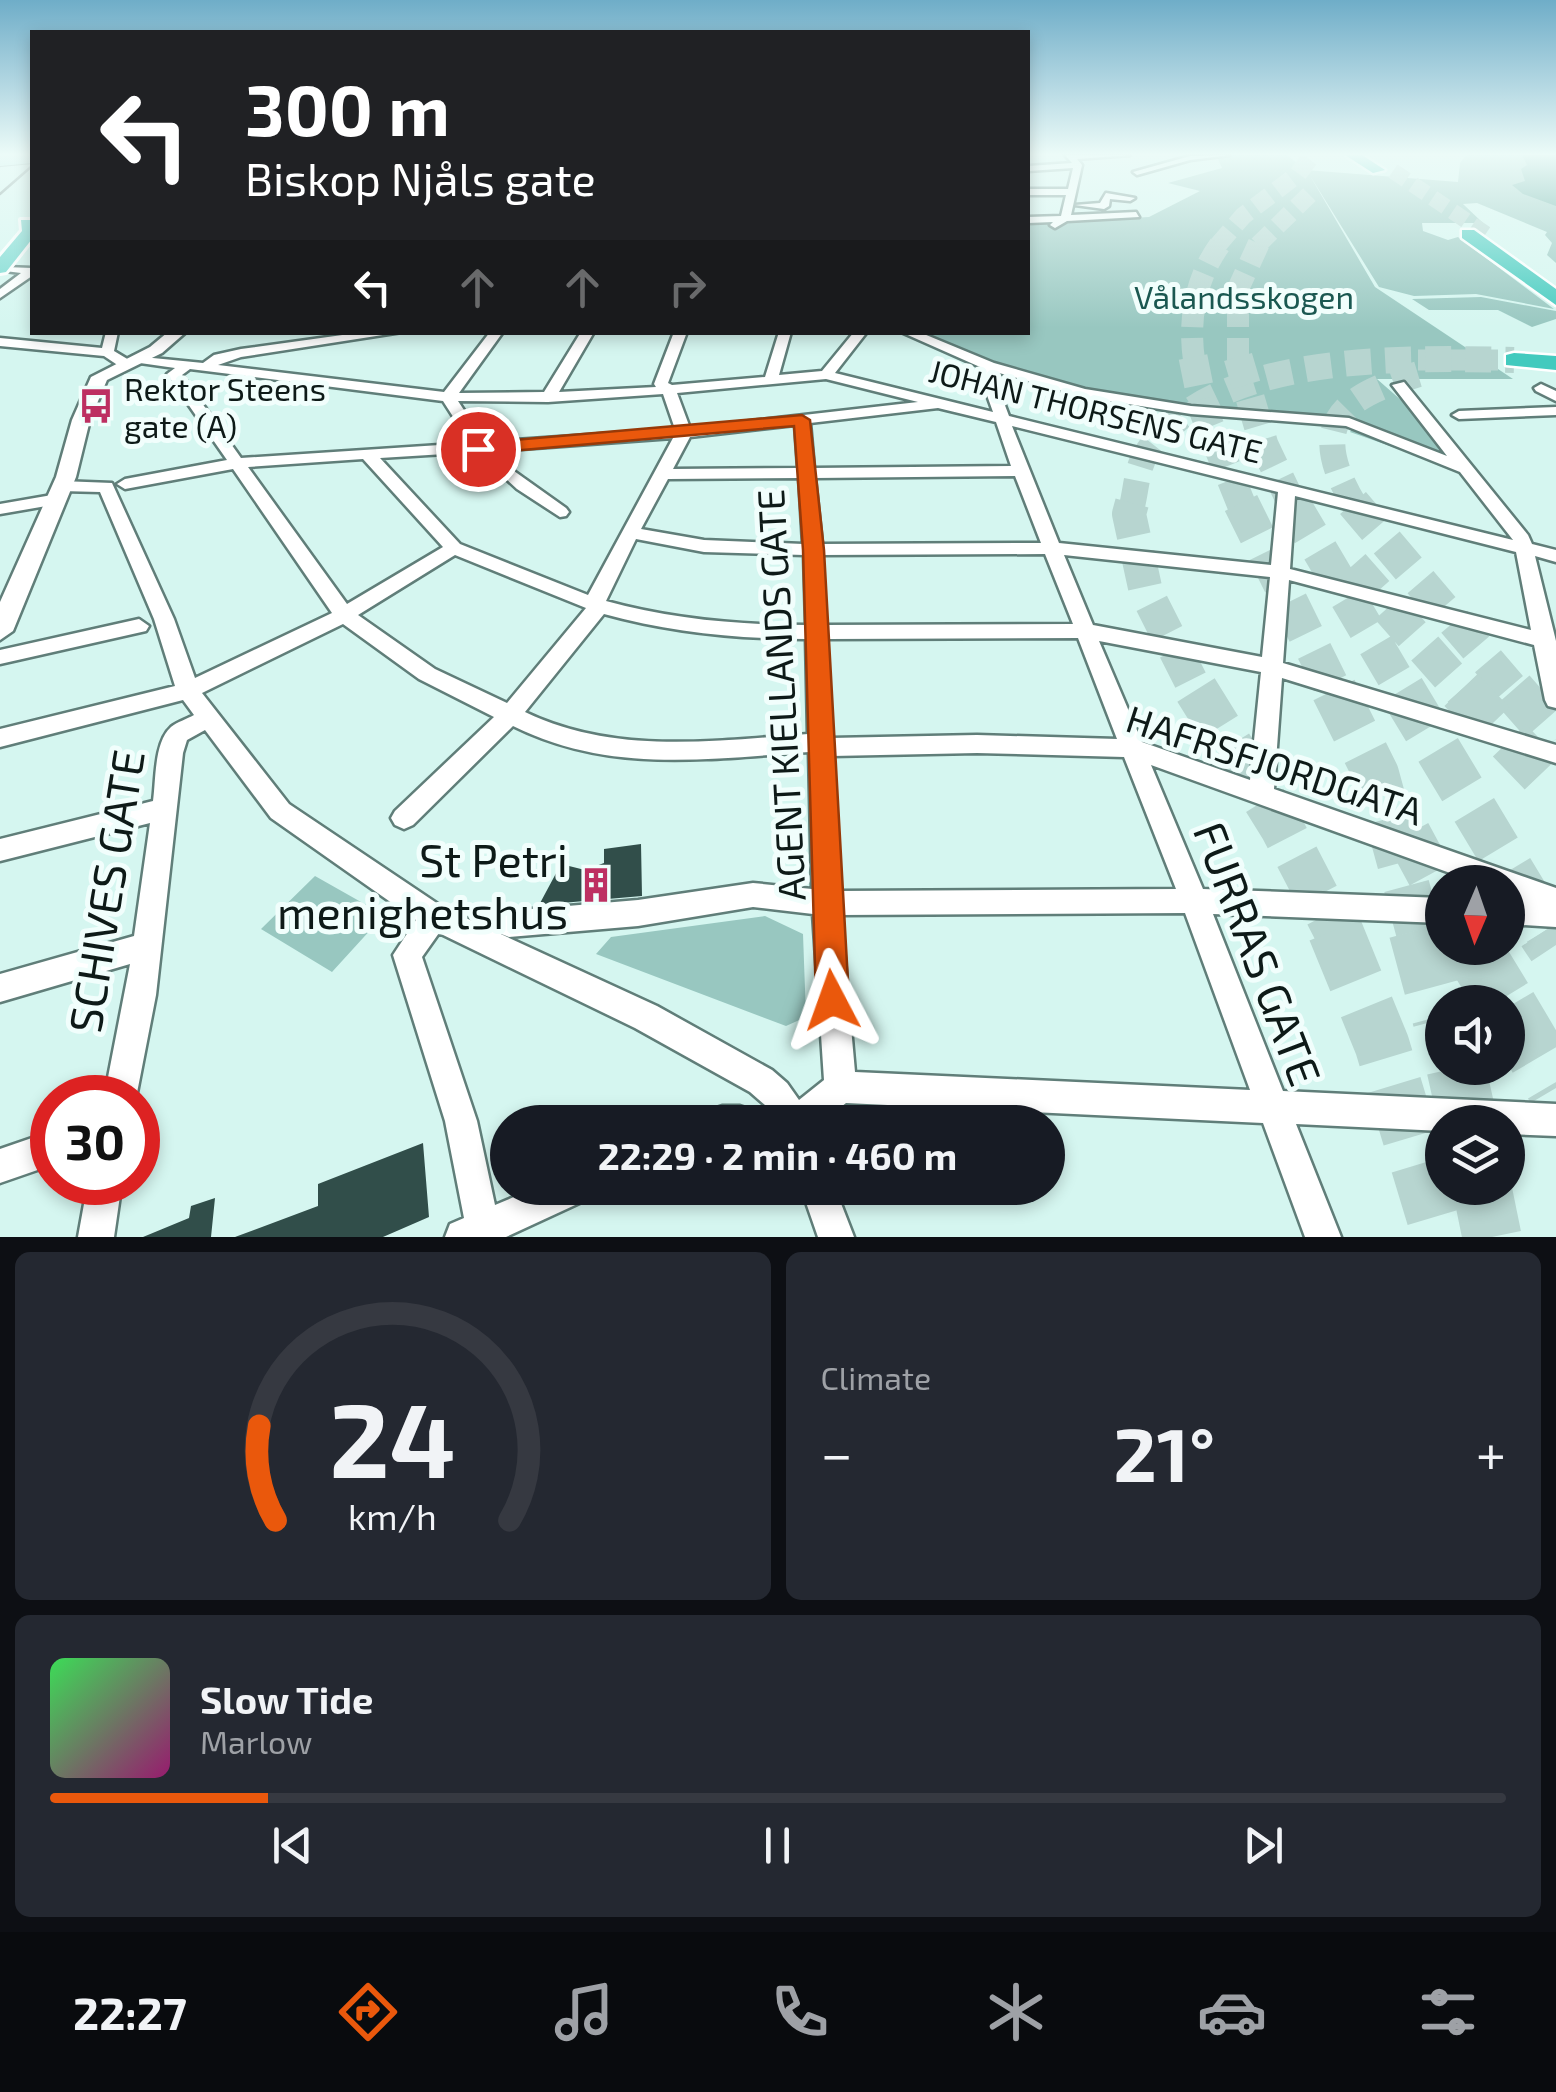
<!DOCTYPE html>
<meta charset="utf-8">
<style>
:root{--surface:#171b24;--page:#242831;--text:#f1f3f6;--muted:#9ea1a6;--line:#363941;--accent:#ea580c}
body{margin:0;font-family:"Exo 2",sans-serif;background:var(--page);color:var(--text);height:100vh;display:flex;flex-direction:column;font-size:38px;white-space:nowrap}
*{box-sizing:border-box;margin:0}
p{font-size:32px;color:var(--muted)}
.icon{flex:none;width:55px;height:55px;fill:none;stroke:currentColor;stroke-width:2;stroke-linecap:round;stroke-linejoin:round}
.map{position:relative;height:1237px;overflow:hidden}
.side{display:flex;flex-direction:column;gap:15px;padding:15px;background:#0d0f14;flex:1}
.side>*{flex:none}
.guide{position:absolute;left:30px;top:30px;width:1000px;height:305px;border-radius:0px;box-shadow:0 5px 15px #0003;background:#202124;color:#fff;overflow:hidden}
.needle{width:65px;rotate:182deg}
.controls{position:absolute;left:1425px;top:865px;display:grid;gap:20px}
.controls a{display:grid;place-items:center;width:100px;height:100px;border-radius:50%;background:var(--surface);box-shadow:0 5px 15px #0003;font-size:50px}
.speed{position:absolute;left:30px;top:1075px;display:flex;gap:20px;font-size:50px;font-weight:700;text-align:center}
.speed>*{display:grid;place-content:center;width:130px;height:130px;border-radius:50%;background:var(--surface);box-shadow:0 5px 15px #0003;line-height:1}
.speed .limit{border:15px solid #d22;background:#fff;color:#111}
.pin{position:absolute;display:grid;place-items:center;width:85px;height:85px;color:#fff;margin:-42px;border:5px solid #fff;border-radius:50%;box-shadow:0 2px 10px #0007}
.me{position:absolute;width:110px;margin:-55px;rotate:356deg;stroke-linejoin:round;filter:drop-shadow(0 0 8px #0008)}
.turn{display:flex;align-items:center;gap:35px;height:210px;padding:0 50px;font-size:45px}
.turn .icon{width:130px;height:130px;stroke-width:2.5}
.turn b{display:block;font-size:70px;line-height:85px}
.lanes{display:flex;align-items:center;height:95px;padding:0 50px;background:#0003;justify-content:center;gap:50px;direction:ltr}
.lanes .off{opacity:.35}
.big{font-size:75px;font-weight:700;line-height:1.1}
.side .card{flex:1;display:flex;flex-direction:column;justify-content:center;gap:15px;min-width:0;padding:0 35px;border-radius:15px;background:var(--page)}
.side .dial{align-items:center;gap:0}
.dial svg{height:260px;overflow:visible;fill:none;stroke:var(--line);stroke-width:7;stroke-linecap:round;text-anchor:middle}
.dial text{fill:var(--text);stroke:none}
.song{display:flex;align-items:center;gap:30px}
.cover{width:120px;height:120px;border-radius:15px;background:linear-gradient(135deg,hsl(130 70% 55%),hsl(320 70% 35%))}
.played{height:10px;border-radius:5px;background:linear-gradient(90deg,var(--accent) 15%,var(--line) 15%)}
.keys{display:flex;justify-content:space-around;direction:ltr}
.heat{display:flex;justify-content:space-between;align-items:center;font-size:55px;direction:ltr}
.side .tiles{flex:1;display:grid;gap:15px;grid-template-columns:1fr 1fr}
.card:last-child{grid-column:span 2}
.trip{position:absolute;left:490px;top:1105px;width:575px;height:100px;border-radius:50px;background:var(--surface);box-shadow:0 5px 15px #0003;font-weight:700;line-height:100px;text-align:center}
.tab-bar{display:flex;height:160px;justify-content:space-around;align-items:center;background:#090b0e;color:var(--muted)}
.tab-bar .icon{width:70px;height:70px}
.tab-bar .active{color:var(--accent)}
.tab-bar b{font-size:45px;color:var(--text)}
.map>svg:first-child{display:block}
.green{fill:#98c7c0}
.water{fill:#5ba299}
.building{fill:#314e4a}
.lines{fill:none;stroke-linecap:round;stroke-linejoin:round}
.trunk-tunnel-far5{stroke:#b7d5d0;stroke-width:16;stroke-dasharray:16 8;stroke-linecap:butt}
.trunk-tunnel-far4{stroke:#b7d5d0;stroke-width:21;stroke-dasharray:21 10;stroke-linecap:butt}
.trunk-tunnel-far3{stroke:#b7d5d0;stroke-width:26;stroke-dasharray:26 14;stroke-linecap:butt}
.trunk-tunnel-far2{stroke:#b7d5d0;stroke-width:34;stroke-dasharray:34 18;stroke-linecap:butt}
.trunk-tunnel-far1{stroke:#b7d5d0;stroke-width:44;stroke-dasharray:44 21;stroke-linecap:butt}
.trunk-tunnel{stroke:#b7d5d0;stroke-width:55;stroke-dasharray:55 28;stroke-linecap:butt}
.motorway-tunnel-far5{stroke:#b7d5d0;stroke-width:18;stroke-dasharray:18 9;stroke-linecap:butt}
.motorway-tunnel-far4{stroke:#b7d5d0;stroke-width:22;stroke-dasharray:22 11;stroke-linecap:butt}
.motorway-tunnel-far3{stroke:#b7d5d0;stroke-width:29;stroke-dasharray:29 14;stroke-linecap:butt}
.motorway-tunnel-far2{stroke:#b7d5d0;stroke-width:36;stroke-dasharray:36 19;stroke-linecap:butt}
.motorway-tunnel-far1{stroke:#b7d5d0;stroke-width:46;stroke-dasharray:46 24;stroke-linecap:butt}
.motorway-tunnel{stroke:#b7d5d0;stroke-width:59;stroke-dasharray:59 30;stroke-linecap:butt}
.minor-casing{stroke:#607e79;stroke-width:5}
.tertiary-casing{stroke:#607e79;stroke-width:5}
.primary-casing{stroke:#fff;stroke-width:6}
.trunk-casing{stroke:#fff;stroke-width:5}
.minor{fill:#fff;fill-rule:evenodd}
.tertiary{fill:#fff;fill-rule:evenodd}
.primary{fill:#71d7ce;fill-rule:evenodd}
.trunk{fill:#42cabe;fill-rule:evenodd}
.rail{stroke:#637875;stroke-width:2.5}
.secondary-bridge-casing{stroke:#607e79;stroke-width:16;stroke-linecap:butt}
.secondary-bridge{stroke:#b8ebe6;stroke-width:14}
.route{fill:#ea580c;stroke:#983908;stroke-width:2.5}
.labels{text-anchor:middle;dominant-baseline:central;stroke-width:10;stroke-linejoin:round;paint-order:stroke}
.far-park-label{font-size:32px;fill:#1b5851;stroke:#f1fefc}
.far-poi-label{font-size:32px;fill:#0e1a18;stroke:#f1fefc;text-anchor:start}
.far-street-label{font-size:32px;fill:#0e1a18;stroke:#f1fefc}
.street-label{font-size:38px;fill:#0e1a18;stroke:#f1fefc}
.near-poi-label{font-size:45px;fill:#0e1a18;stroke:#f1fefc;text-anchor:end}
.near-street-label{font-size:45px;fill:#0e1a18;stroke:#f1fefc}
</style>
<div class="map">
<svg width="1556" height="1237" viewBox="0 0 1556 1237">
<rect width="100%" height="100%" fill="#d5f6f0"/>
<path class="green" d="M 1225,155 L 1287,155 L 1306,170 L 1458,182 L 1460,163 L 1466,155 L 1556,155 L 1556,263 L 1547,255 L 1552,243 L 1545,235 L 1547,232 L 1477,203 L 1463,204 L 1483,223 L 1422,223 L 1423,231 L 1448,240 L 1458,237 L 1554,309 L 1476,294 L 1414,296 L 1379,287 L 1309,174 L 1375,287 L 1513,379 L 1377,379 L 1410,408 L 1444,451 L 1443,457 L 1410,453 L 1350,432 L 1354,427 C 1304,404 1228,414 1172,405 C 1081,392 998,364 912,333 L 1028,332 L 1028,223 L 1149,217 L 1200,191 L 1168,183 L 1222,168 L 1218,159 Z
M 1481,297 L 1556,311 L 1556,319 L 1532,327 L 1498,310 L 1429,310 L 1412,299 Z
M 315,876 L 384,915 L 332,972 L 261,929 Z
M 765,916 L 803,934 L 806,1017 L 786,1026 L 596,954 L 611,937 Z"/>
<path class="water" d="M 1522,155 L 1556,155 L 1556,206 L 1523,194 L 1512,185 L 1525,181 L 1521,169 L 1527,165 Z"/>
<path class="building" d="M 641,844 L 642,896 L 539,905 L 561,864 L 585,870 L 604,863 L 604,849 Z
M 423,1143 L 429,1217 L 383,1237 L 235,1237 L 318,1206 L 318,1184 Z
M 215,1198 L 211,1237 L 143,1237 L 189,1218 L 191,1206 Z"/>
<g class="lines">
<path class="trunk-tunnel-far5" d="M 1393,171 L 1486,234"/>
<path class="trunk-tunnel-far4" d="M 1418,360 L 1498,360"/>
<path class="trunk-tunnel-far3" d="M 1132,506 C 1136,490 1137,467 1146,454 C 1214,351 1405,358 1514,360
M 1355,506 C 1302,418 1348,394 1429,371"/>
<path class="trunk-tunnel-far2" d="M 1132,503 L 1129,514 L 1146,592 L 1197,693
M 1353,503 L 1515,693"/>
<path class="trunk-tunnel-far1" d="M 1196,690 L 1282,828 L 1336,932
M 1513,690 L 1556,739"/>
<path class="trunk-tunnel" d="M 1335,930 L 1382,1045 L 1440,1237"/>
<path class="motorway-tunnel-far5" d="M 1218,245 L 1243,216 L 1298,174 L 1312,155
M 1258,245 L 1312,192"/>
<path class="motorway-tunnel-far4" d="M 1194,360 C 1188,318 1196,277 1221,243
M 1238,360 L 1238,289 L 1259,243"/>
<path class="motorway-tunnel-far3" d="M 1193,357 L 1204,412 L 1242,506
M 1238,357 L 1264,445 L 1293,506"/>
<path class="motorway-tunnel-far2" d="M 1241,503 L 1335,693
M 1292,503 L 1404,693
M 1352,566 L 1464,693"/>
<path class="motorway-tunnel-far1" d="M 1334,690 L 1376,774 L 1419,932
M 1402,690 L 1548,932
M 1461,690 L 1556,789
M 1408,834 L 1442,897"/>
<path class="motorway-tunnel" d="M 1418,930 L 1442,1019
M 1546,930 L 1556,945
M 1472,948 L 1505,1002
M 1508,1007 L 1556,1088
M 1456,1068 L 1468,1122
M 1482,1188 L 1492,1237"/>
<defs>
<path id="minor" d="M 1065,155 L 1130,155 L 1077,159 L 1082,165 L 1071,215 L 1136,212 L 1139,217 L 1067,221 L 1055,228 L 1050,225 L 1053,222 L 1028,223 L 1028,217 L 1061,216 L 1066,195 L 1028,195 L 1028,189 L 1068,189 L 1073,168 L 1028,171 L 1028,166 L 1072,163 Z
M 1230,155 L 1190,160 L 1137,175 L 1133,172 L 1190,156 Z
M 1106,193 L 1135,198 L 1130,201 L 1110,199 L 1109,206 L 1104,209 L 1075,205 L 1100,203 Z
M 5,267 L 32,268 L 32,276 L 0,298 L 0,289 L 21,273 L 5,271 Z
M 106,332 L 118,332 L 114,351 L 129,360 L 129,366 L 119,366 L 104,356 L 0,346 L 0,338 L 102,348 Z
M 364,332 L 402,332 L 241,357 L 218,365 L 444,392 L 490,332 L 503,332 L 459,393 L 544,392 L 581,332 L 594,332 L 559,392 L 656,387 L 654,384 L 674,332 L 687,332 L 668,383 L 672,385 L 765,377 L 779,332 L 791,332 L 779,375 L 822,371 L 854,332 L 867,332 L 835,373 L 993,412 L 978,370 L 980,367 L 901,332 L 919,332 L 994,363 L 1085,389 L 1191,406 L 1349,418 L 1447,456 L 1392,385 L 1404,382 L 1528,535 L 1532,544 L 1556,550 L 1556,562 L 1535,556 L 1556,641 L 1556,708 L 1548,706 L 1545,700 L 1534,645 L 1289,580 L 1283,663 L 1556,745 L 1556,763 L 1282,678 L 1274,789 L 1556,888 L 1556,927 L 1508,924 L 1508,900 L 1522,900 L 1508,895 L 1508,882 L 1475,882 L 1151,765 L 1203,889 L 1442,898 L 1442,923 L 1213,914 L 1283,1091 L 1556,1104 L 1556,1136 L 1508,1134 L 1508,1122 L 1442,1122 L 1442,1131 L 1296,1124 L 1341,1237 L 1305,1237 L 1263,1123 L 846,1103 L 822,1122 L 775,1122 L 765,1105 L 750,1092 L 635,1028 L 439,933 L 422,957 L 477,1121 L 495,1205 L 535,1188 L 591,1188 L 586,1200 L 506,1237 L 445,1237 L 450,1224 L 464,1218 L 445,1121 L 393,955 L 416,920 L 271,818 L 205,730 L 187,740 L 183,753 L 156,995 L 136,1098 L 104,1098 L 130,964 L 0,1002 L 0,974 L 134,936 L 150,823 L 0,861 L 0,839 L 153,801 C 156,780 154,742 171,727 C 177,722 187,719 194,715 L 183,700 L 0,747 L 0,729 L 175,686 L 154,619 L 100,492 L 61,491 L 53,486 L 61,481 L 112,483 L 174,619 L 195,678 L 332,613 L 233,469 L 125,489 L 117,484 L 125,479 L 227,460 L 167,374 L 175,368 L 133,362 L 133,356 L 203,363 L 214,355 L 241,349 ZM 190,369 L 443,401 L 470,443 L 241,458 L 182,375 ZM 992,371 L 1084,397 L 1191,414 L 1346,426 L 1460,472 L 1513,540 L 1009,416 ZM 826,379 L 918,402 L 690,428 L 677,393 ZM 663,394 L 675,429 L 485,442 L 458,401 L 548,402 ZM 938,408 L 996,422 L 1011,466 L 814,468 L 810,423 ZM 795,425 L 798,468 L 673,469 L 690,437 ZM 1012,426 L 1278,492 L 1271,565 L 1059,543 ZM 673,438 L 588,595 L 460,544 L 380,458 L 477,452 L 517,489 L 560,517 L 566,516 L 569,512 L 566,508 L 514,471 L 493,451 ZM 363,459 L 443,547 L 347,604 L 248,467 ZM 1015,476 L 1041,543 L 822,544 L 815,478 ZM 799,478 L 803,544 L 704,540 L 641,529 L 668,479 ZM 1295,496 L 1516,552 L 1531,630 L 1290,569 ZM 636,539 L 704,552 L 804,555 L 806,625 C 739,625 671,619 606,601 ZM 1045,554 L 1073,624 L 826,625 L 822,555 ZM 455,555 L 586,608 L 507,703 L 435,669 L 358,615 ZM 1064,555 L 1270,577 L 1262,657 L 1093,625 ZM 604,614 C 669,632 738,639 806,639 L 808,734 C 712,741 615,755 525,712 ZM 343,624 L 419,679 L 494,717 L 395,811 L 391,818 L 395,825 L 404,829 L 413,825 L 513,726 C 610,774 706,759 809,752 L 812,889 L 753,883 L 638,900 L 509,911 L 499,915 L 495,924 L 499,933 L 509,937 L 638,926 L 753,907 L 813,914 L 824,1080 L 799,1100 L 787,1083 L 772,1070 L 657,1006 L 444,908 L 289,804 L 202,693 ZM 1078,638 L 1117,739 L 977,735 L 831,738 L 827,639 ZM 1099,641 L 1261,672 L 1250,780 L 1142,742 ZM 977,753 L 1124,757 L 1176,889 L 839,891 L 832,756 ZM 1185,913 L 1250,1090 L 855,1072 L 841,915 Z
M 1541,384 L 1556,391 L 1556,401 L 1536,391 L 1534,388 Z
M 1556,407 L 1556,415 L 1459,419 L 1452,415 L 1459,411 Z
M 52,495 L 60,500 L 58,504 L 0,514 L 0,504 Z
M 139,619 L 149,626 L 146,631 L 0,664 L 0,650 Z
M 722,1106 L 740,1106 L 752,1110 L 756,1122 L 706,1122 L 710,1110 Z
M 52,1131 L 52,1165 L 0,1183 L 0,1149 Z
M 88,1182 L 122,1182 L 114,1237 L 78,1237 Z
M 801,1188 L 835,1188 L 854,1237 L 818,1237 Z"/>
<path id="tertiary" d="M 168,332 L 186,332 L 162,353 L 107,380 L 90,420 L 76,477 L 13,631 L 0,640 L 0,602 L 56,477 L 72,420 L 91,377 L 150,347 Z"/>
<path id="primary" d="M 21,220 L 32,220 L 32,239 L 6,272 L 0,273 L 0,257 L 22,231 Z"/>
<path id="trunk" d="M 1345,155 L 1362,155 L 1385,170 L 1373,173 Z
M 1462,230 L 1474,230 L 1556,289 L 1556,305 L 1462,238 Z
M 1514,353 L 1556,356 L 1556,370 L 1506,365 L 1506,355 Z"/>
</defs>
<use href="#minor" class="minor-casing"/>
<use href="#tertiary" class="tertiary-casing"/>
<use href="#primary" class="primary-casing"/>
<use href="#trunk" class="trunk-casing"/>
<use href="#minor" class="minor"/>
<use href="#tertiary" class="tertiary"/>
<use href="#primary" class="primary"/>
<use href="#trunk" class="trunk"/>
<path class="rail" d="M 0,166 L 16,155
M 0,194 L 32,166"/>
<defs>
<path id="secondary-bridge" d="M 0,159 L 32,156"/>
</defs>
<use href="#secondary-bridge" class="secondary-bridge-casing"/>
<use href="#secondary-bridge" class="secondary-bridge"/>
</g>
<linearGradient id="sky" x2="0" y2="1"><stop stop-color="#6fadc8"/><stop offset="0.47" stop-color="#ecfbf8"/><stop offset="1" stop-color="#ecfbf8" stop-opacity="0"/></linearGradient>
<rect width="1556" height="328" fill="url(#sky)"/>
<path class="route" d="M 802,415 L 810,420 L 824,550 L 849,1000 L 844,1011 L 832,1016 L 821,1011 L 816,1000 L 803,550 L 794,426 L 478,454 L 469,449 L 478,443 Z"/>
<defs>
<symbol id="bus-bare" viewBox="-9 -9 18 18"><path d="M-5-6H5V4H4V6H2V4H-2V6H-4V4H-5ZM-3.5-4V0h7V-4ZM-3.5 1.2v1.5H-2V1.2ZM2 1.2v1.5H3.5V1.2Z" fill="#bd3062" stroke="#f1fefc" stroke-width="2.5" paint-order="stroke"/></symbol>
<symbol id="building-bare" viewBox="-9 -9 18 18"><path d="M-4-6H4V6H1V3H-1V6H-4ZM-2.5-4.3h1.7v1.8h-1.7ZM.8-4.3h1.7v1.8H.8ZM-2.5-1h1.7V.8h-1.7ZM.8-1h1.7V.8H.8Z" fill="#bd3062" stroke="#f1fefc" stroke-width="2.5" paint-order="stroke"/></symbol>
</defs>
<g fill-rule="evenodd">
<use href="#bus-bare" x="71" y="381" width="50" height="50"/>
<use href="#building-bare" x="571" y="860" width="50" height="50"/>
</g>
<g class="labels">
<g class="far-park-label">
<text x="1244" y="296">Vålandsskogen</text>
</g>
<g class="far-poi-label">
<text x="124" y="388">Rektor Steens<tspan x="124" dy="37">gate (A)</tspan></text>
</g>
<g class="far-street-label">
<text transform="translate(1096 410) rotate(14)">JOHAN THORSENS GATE</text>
</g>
<g class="street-label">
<text transform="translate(780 695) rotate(-93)">AGENT KIELLANDS GATE</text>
<text transform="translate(1275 764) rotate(18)">HAFRSFJORDGATA</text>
</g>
<g class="near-poi-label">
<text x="568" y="859">St Petri<tspan x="568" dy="52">menighetshus</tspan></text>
</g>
<g class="near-street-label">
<text transform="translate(105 891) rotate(-81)">SCHIVES GATE</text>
<text transform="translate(1259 953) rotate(69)">FURRAS GATE</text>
</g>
</g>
</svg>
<div class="controls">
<a><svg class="needle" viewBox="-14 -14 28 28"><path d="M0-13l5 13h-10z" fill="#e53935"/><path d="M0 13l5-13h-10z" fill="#9ea1a6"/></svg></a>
<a><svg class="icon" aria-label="sound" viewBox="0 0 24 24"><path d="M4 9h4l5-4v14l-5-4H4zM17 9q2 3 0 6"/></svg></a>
<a><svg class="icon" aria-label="layers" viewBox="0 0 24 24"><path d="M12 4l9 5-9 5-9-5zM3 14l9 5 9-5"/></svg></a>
</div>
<div class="speed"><div class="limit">30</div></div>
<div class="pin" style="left:478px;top:449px;background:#d93025"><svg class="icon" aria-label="arrive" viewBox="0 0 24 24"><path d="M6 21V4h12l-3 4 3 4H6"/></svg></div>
<svg class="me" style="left:832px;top:1000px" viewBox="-20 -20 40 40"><path d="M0-17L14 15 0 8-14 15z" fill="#ea580c" stroke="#fff" stroke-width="4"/></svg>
<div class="trip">22:29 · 2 min · 460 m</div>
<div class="guide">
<div class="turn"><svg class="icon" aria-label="left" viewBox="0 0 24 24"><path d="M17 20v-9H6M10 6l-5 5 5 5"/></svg><div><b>300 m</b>Biskop Njåls gate</div></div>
<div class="lanes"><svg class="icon" aria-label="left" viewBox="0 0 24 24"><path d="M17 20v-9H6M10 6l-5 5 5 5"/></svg><svg class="icon off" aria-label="ahead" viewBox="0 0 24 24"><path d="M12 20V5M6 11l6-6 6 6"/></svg><svg class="icon off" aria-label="ahead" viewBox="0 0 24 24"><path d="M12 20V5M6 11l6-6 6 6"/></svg><svg class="icon off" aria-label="right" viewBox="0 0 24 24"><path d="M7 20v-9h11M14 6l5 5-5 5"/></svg></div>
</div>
</div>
<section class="side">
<div class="tiles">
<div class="card dial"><svg viewBox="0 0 100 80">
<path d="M14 69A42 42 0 1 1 86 69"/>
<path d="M14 69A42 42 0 0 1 9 40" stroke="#ea580c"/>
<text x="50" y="56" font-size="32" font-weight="700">24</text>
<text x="50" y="72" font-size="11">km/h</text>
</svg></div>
<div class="card"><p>Climate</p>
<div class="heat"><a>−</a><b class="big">21°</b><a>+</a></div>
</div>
<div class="card">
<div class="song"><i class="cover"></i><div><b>Slow Tide</b><p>Marlow</p></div></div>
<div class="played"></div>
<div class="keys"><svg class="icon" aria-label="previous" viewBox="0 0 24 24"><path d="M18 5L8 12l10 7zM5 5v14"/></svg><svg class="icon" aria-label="pause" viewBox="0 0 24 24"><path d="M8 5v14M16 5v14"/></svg><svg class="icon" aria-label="next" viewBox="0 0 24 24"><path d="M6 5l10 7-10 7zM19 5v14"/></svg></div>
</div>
</div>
</section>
<nav class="tab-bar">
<b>22:27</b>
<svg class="icon active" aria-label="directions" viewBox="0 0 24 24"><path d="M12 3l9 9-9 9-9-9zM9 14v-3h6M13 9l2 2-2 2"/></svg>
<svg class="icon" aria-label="music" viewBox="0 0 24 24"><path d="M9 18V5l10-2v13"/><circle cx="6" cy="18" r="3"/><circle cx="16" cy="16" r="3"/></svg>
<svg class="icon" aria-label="phone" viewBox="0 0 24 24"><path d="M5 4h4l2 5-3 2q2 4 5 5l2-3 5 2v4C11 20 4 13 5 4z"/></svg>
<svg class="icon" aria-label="climate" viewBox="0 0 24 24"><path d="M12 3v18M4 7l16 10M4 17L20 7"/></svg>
<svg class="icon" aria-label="car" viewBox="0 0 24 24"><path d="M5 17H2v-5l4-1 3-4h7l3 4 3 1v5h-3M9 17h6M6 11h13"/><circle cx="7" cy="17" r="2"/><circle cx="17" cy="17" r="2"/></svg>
<svg class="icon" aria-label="filters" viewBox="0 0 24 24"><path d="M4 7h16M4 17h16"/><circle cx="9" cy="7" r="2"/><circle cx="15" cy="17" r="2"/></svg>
</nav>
